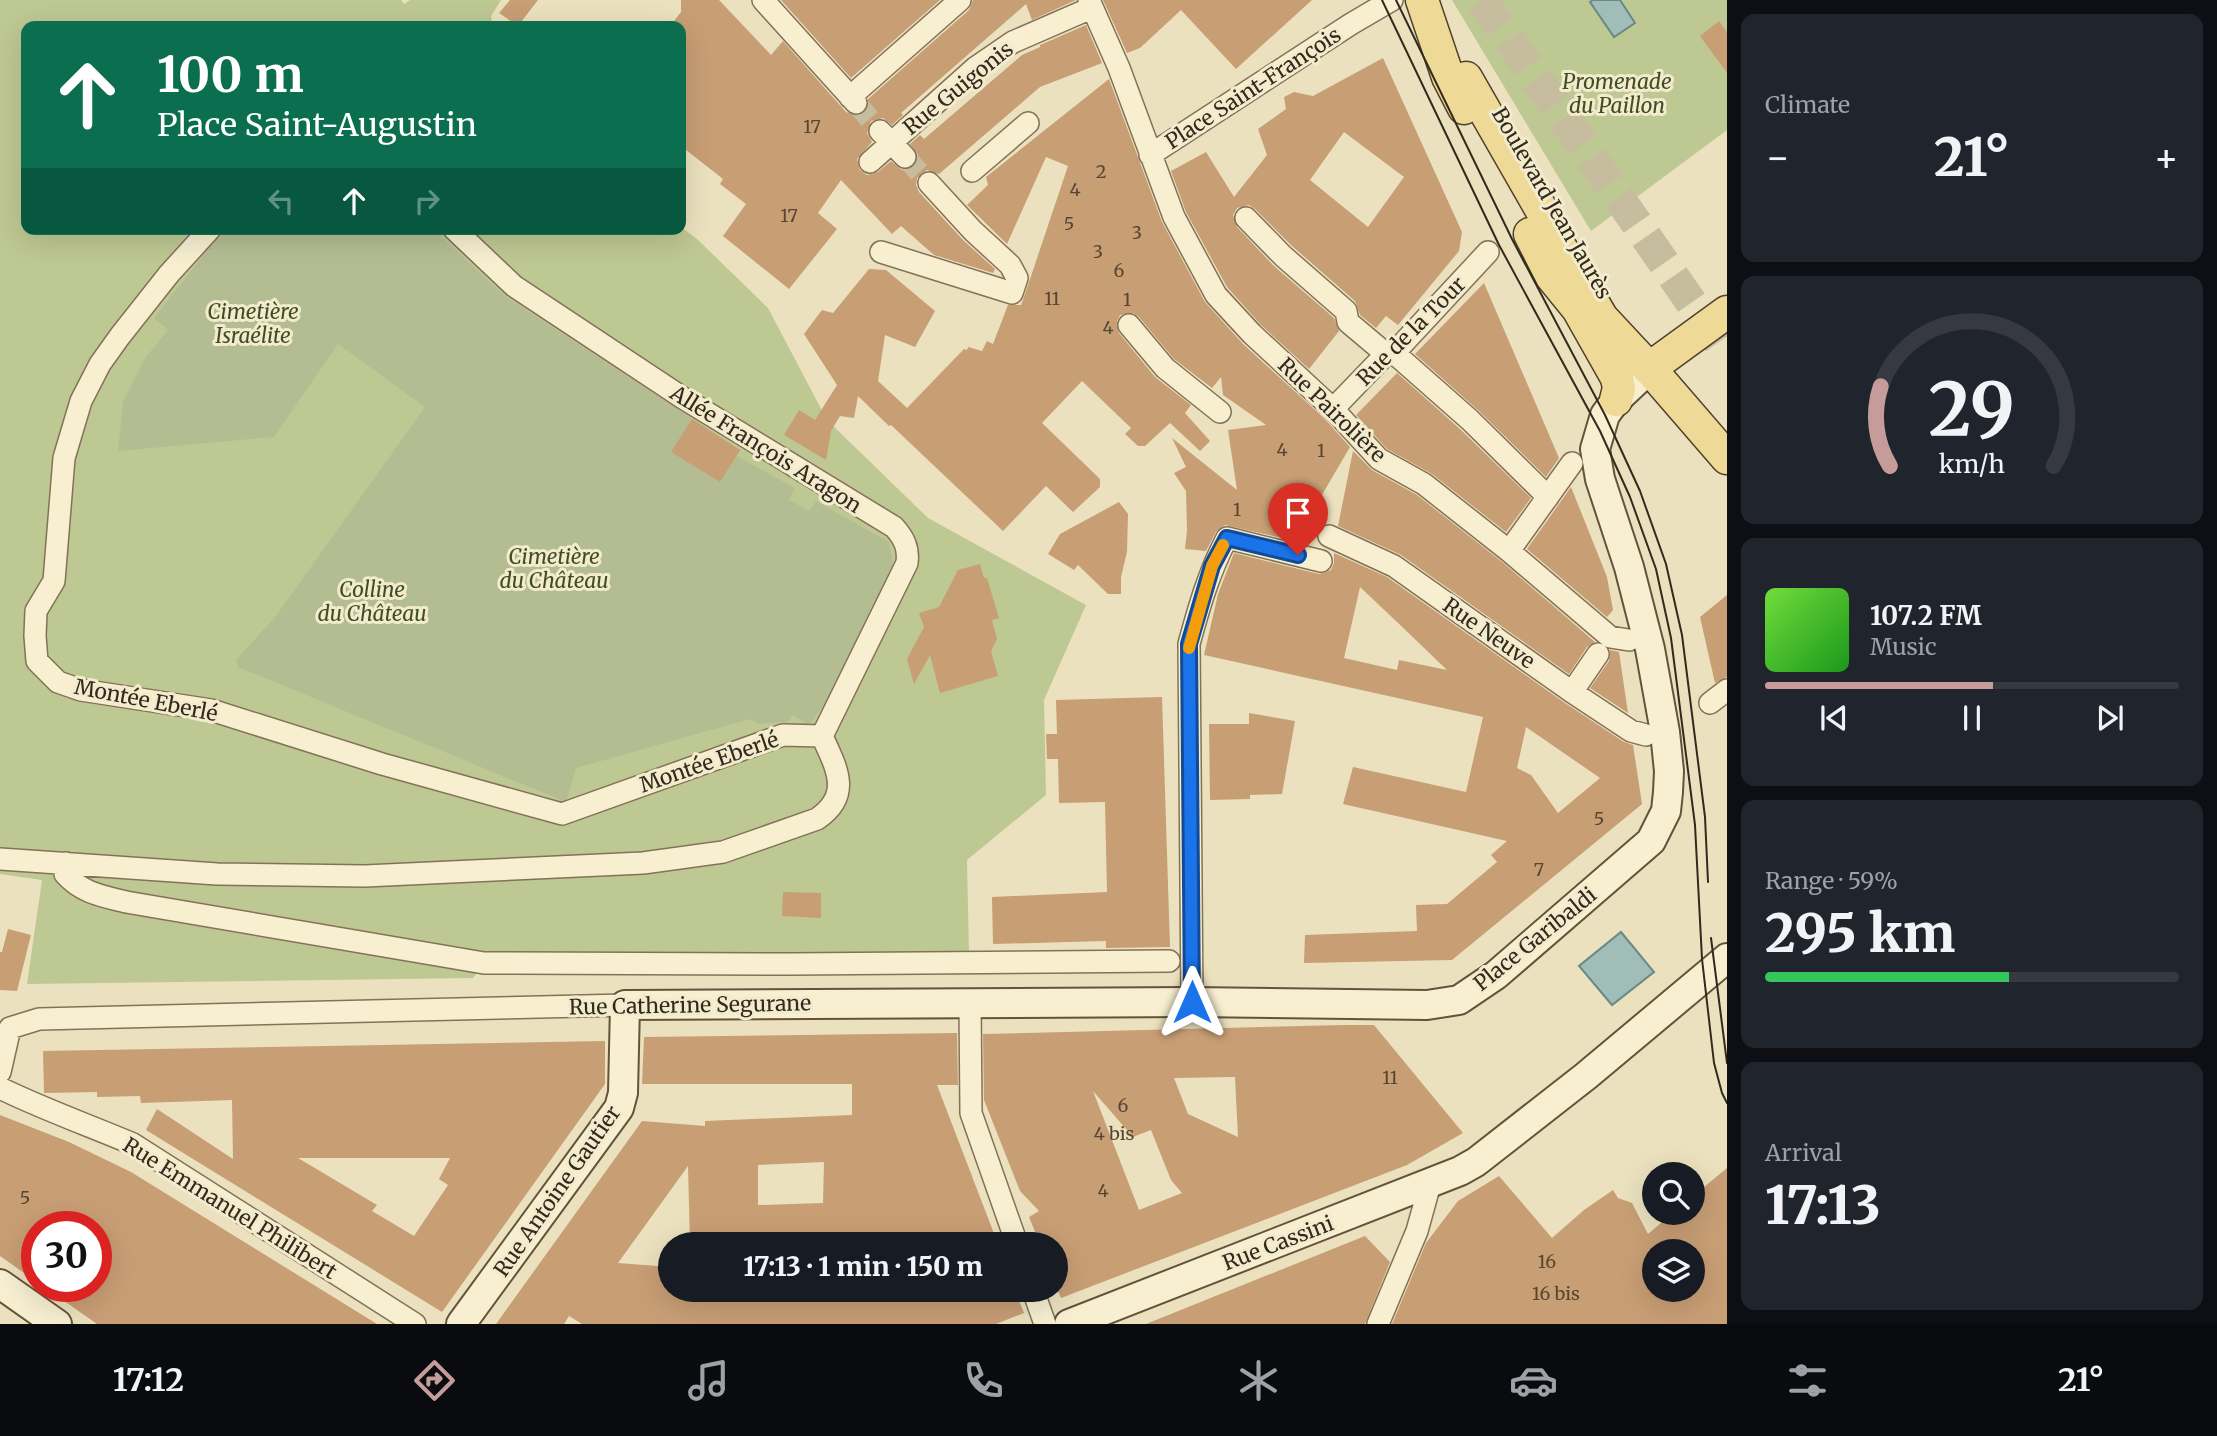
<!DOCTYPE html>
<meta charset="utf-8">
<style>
:root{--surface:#171b24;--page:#20242c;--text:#f1f3f6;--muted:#9ea1a6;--line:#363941;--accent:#c59c9a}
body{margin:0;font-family:Merriweather,serif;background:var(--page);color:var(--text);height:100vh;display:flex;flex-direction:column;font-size:26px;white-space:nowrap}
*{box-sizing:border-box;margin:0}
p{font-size:23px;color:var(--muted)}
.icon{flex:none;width:38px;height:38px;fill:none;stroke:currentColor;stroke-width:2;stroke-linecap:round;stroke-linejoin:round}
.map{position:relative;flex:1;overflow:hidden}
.sheet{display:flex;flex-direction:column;gap:14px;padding:14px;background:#0d0f14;width:490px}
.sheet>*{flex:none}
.hud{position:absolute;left:21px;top:21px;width:665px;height:214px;border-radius:14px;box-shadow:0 7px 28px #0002;background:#0b6e4f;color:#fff;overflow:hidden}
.buttons{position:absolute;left:1642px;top:1162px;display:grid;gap:14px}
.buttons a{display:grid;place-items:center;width:63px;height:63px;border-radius:50%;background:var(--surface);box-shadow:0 7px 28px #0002;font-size:35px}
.speed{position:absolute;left:21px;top:1211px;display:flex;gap:14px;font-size:35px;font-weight:700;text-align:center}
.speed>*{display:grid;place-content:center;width:91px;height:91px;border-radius:50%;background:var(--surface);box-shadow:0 7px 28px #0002;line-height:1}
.speed .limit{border:10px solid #d22;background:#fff;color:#111}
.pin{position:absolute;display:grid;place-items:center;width:60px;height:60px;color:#fff;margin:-72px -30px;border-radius:50% 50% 50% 0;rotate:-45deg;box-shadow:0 0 7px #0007}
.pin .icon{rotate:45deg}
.me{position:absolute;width:77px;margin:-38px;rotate:0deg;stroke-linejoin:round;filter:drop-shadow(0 0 5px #0008)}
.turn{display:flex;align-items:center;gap:24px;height:147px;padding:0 21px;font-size:32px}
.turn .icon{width:91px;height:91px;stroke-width:2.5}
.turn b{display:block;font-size:49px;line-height:60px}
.lanes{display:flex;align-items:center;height:66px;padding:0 21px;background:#0003;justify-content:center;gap:35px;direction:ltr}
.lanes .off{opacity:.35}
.big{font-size:52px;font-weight:800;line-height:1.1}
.sheet .card{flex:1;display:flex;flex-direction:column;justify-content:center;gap:10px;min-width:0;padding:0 24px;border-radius:14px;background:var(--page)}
.sheet .dial{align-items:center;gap:0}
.dial svg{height:182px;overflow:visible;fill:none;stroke:var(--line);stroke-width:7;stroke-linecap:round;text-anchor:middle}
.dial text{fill:var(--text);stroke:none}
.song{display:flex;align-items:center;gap:21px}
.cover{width:84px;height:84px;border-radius:10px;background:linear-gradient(135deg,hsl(100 70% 55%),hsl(120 70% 35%))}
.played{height:7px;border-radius:4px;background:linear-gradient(90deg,var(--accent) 55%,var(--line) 55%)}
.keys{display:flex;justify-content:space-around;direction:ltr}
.heat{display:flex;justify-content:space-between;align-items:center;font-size:38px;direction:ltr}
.charge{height:10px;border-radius:5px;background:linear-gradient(90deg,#34c759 59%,var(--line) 0)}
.trip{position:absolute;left:658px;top:1232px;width:410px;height:70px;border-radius:35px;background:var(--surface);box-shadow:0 7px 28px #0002;font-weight:800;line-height:70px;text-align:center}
.tab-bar{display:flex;height:112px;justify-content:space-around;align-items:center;background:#090b0e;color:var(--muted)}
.tab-bar .icon{width:49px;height:49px}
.tab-bar .on{color:var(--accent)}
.tab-bar b{font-size:32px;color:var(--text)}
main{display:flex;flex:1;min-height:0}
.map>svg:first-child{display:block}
.green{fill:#bec893}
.cemetery{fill:#b4bd92}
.water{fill:#a1bdb7;stroke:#698a85;stroke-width:2}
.building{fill:#c89e75;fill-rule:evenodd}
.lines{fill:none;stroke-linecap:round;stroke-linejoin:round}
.street-tunnel{stroke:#c6bc9e;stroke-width:21;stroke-dasharray:21 10;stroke-linecap:butt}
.primary-tunnel{stroke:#c6bc9e;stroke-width:32;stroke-dasharray:32 16;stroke-linecap:butt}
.street-casing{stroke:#837258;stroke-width:24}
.secondary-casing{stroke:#64533b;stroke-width:32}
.primary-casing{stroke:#50402c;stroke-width:35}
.street{stroke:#f7efd0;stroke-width:21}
.secondary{stroke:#f7efd0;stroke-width:28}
.primary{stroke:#eeda96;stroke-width:32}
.tram{stroke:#33291c;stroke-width:2}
.route-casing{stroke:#114b97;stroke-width:18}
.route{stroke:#1a73e8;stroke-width:12}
.slow{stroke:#f59e0b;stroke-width:12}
.labels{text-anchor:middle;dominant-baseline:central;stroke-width:6;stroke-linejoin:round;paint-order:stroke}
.number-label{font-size:18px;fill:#584632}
.park-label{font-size:21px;font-style:italic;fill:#404e23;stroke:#f3ebcd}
.street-label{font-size:21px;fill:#33291c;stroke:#f3ebcd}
</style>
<main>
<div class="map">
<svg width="1727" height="1324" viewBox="0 0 1727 1324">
<rect width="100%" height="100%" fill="#ebe1be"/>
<path class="green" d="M 0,0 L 401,0 L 404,4 L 410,0 L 501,0 L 491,16 L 493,26 L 26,26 L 26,229 L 681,229 L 681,227 L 697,239 L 768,308 L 827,420 L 928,518 L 1086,605 L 1044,700 L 1046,795 L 967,860 L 969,954 L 494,952 L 473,978 L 27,984 L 42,880 L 0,874 Z
M 1452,0 L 1727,0 L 1727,130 L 1591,231 Z"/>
<path class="cemetery" d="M 224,229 L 433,229 L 505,296 L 740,450 L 737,456 L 795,488 L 789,500 L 809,511 L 816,501 L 889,542 L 894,568 L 840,684 L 809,725 L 792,715 L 788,722 L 759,724 L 750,719 L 576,768 L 566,802 L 238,667 L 236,660 L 276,616 L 425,407 L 338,344 L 274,437 L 118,451 L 123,402 L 145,358 L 168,330 L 154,318 Z"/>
<path class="water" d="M 1593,0 L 1620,0 L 1635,23 L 1614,37 L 1590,2 Z
M 1621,932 L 1654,972 L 1612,1005 L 1579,966 Z"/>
<path class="building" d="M 510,0 L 538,0 L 518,26 L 499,13 Z
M 681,0 L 719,0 L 771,55 L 783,41 L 846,112 L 858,116 L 864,113 L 868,108 L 868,99 L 969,10 L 973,0 L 1076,0 L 1032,20 L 1026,4 L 901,113 L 903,115 L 892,125 L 883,118 L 871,121 L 867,133 L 872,142 L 857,159 L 860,170 L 867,175 L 878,172 L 891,161 L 902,170 L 914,167 L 918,155 L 910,144 L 920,135 L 924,139 L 1022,55 L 1040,47 L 1040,45 L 1086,25 L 1102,63 L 1040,87 L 939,174 L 927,170 L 917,178 L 916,185 L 919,192 L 963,240 L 995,269 L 993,273 L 934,255 L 901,226 L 892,234 L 841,180 L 818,213 L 837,229 L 789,289 L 723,236 L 746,204 L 720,184 L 723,179 L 681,146 L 681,26 L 670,26 L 681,12 Z
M 781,0 L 940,0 L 851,78 Z
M 1103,0 L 1312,0 L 1236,69 L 1181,10 L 1140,48 L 1127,53 Z
M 1719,21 L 1727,32 L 1727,73 L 1700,36 Z
M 1383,58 L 1462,232 L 1459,251 L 1398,325 L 1386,316 L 1376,328 L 1360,315 L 1355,301 L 1292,246 L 1255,209 L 1249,205 L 1237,208 L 1233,215 L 1237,227 L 1274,266 L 1334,318 L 1339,331 L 1309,369 L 1261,325 L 1227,287 L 1186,212 L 1171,171 L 1206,152 L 1234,197 L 1267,155 L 1258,129 L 1286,109 L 1284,97 L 1294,92 L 1313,96 ZM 1344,132 L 1404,177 L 1368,227 L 1310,180 Z
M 1109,79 L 1162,222 L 1205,302 L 1243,344 L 1324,418 L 1350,447 L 1295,541 L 1225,525 L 1216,532 L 1206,551 L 1185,549 L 1187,530 L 1186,491 L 1174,473 L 1186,467 L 1172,438 L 1237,490 L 1228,430 L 1266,425 L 1223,395 L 1221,377 L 1212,388 L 1174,359 L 1139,317 L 1133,313 L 1120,315 L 1117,321 L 1119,333 L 1155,377 L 1191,405 L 1185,413 L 1210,441 L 1200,451 L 1170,423 L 1145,446 L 1138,446 L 1125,434 L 1131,428 L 1082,381 L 1042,423 L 1100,479 L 1100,487 L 1073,512 L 1046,486 L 1003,531 L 891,425 L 889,426 L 858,396 L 854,418 L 840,416 L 831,431 L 826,460 L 784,435 L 799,410 L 815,420 L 837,385 L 804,334 L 822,310 L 833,313 L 869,269 L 886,270 L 935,311 L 915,347 L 885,335 L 878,381 L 907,408 L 964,349 L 967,350 L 968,347 L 982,351 L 987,341 L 993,344 L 1008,305 L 1021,305 L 1024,297 L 1068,166 L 1046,157 L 1007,244 L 967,205 L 988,185 L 986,177 Z
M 1484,283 L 1559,458 L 1546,477 L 1479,411 L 1415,354 Z
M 1397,373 L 1461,430 L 1531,498 L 1506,532 L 1432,474 L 1387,449 L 1356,415 Z
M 692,419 L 740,450 L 720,482 L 671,452 Z
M 1353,451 L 1372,470 L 1417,495 L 1501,561 L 1595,642 L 1587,647 L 1569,674 L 1401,555 L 1338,526 Z
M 1571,487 L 1607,577 L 1613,610 L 1607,617 L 1527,549 Z
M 1119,502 L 1128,514 L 1127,552 L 1121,577 L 1121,594 L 1108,594 L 1078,565 L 1074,570 L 1048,554 L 1060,534 Z
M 1234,553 L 1319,574 L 1331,570 L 1334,563 L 1334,553 L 1387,577 L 1565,703 L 1624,742 L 1633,745 L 1642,804 L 1452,960 L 1304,963 L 1305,935 L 1417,931 L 1416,905 L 1447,904 L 1497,862 L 1491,855 L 1507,841 L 1343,804 L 1353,767 L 1466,792 L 1483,717 L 1204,655 L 1218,594 ZM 1360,587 L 1396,621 L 1447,670 L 1399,660 L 1397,670 L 1344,658 ZM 1526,727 L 1600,778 L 1558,813 L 1531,775 L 1517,768 Z
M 980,564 L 984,578 L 987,578 L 999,618 L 992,620 L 997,639 L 991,651 L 998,676 L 940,693 L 930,655 L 914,684 L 907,659 L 924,627 L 919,613 L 939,607 L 958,570 Z
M 1727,595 L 1727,677 L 1715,683 L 1700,617 Z
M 1610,650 L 1619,652 L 1628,713 L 1590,688 L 1609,661 Z
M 1162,697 L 1170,947 L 1106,948 L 1106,941 L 993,944 L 992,897 L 1107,892 L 1105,802 L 1059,803 L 1058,759 L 1047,759 L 1046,734 L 1057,734 L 1056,700 Z
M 1249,713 L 1295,721 L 1282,794 L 1250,795 L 1250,799 L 1210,800 L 1209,724 L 1249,724 Z
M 783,892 L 821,893 L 821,918 L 782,916 Z
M 8,929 L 31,935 L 17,991 L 0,990 L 0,952 L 2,952 Z
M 1344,1025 L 1374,1025 L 1463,1133 L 1407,1165 L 1061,1298 L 1055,1284 L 1055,1244 L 1040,1244 L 1029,1217 L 1039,1211 L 1020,1191 L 984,1100 L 983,1034 ZM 1235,1077 L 1238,1137 L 1188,1114 L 1174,1078 ZM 1093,1091 L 1133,1137 L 1151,1130 L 1171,1180 L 1182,1193 L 1139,1210 Z
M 957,1033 L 958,1085 L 937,1085 L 998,1244 L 690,1244 L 688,1166 L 618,1263 L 670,1267 L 670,1290 L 1015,1290 L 1024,1313 L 996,1324 L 582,1324 L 569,1316 L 564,1324 L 496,1324 L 642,1121 L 705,1126 L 705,1121 L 852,1115 L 852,1084 L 642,1084 L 644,1037 ZM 824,1162 L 823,1203 L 758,1205 L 758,1165 Z
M 605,1041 L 605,1084 L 442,1312 L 146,1130 L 157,1109 L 233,1159 L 232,1100 L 141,1103 L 140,1096 L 97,1097 L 97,1092 L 44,1093 L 43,1051 ZM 298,1158 L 450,1158 L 439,1179 L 448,1185 L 414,1236 L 372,1211 L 377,1205 Z
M 0,1115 L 69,1142 L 131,1172 L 377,1324 L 97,1324 L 43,1286 L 96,1286 L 96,1227 L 37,1227 L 37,1282 L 0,1256 Z
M 1727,1168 L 1727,1324 L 1392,1324 L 1426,1243 L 1458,1201 L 1499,1176 L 1552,1238 L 1584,1210 L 1613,1190 L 1618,1198 L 1632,1203 L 1648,1234 L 1673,1213 L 1692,1213 L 1692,1197 ZM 1654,1251 L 1692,1251 L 1692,1290 L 1654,1290 Z
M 1365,1236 L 1390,1262 L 1365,1324 L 1146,1324 Z"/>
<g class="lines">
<path class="street-tunnel" d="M 856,103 L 880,131
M 905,157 L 929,183"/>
<path class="primary-tunnel" d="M 1482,0 L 1727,354"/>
<defs>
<path id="street" d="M 763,0 L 856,103
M 1089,0 L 1119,68 L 1174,217 L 1216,295 L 1252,334 L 1333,409 L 1379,459 L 1424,484 L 1509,551 L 1610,637 L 1629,640
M 850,97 L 960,0
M 880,131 L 905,157
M 1150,155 L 1351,24 L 1392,0
M 870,162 L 975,68 L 1013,42 L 1091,8
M 972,171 L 1028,123
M 1246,218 L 1283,256 L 1346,311 L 1348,322 L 1386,354
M 210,229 L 169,274 L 120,336 L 100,364 L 81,401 L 64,458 L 54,581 L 36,611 L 35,636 L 37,661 L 58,682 L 81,690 L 211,710 L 382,764 L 562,814 L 783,735 L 822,736
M 454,229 L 514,286 L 683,398 L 894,527 C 904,538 909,548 907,563 L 822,736
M 881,252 L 1012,293 L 1017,278 L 1010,265 L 973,231 L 929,183
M 1129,325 L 1165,368 L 1220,412
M 1394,353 L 1470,420 L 1548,497
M 1333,409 L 1386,354 L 1394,353 L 1488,252
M 1329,536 L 1394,566 L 1572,692 L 1631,731 L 1646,735
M 1509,551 L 1572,463
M 1572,692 L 1598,654
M 1710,703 L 1727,690
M 0,859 L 217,874 L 365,876 L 643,863 L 723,852 L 817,819 C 853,795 836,767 822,736
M 66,863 L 65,874 C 82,893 102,896 126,902 L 484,963 L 791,964 L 1169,961
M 1192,1002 L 1189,644 C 1199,607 1209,572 1227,538 L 1321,561
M 970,1003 L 971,1113 L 1017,1244
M 10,1028 L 39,1019 L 625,1005
M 0,1072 L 10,1028
M 0,1088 C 43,1109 88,1125 133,1144 L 415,1324
M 1033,1290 L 1045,1324
M 1378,1324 L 1417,1231 L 1430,1184"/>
<path id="secondary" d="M 0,1284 L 57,1324
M 461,1324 L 619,1108 L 623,1093 L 625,1005 L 1192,1002 L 1427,1005 L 1459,1000 L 1496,975 L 1651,841 L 1666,811 L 1668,792 L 1669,771 L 1665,732 L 1650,649 L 1629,567 L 1600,479 L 1595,449 L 1605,415 L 1616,400 L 1650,368
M 1069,1324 L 1460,1171 L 1476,1162 L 1586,1076 L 1727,958"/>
<path id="primary" d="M 1422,0 L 1448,77 L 1464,108
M 1466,78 L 1545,216 L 1559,245 L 1602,318 L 1657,377 L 1727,458
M 1530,234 L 1552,277 L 1578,309 L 1617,378 L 1619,388 L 1616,400
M 1650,368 L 1727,312"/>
</defs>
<use href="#street" class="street-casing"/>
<use href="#secondary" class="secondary-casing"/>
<use href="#primary" class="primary-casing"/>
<use href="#street" class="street"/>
<use href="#secondary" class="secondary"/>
<use href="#primary" class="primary"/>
<path class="tram" d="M 1382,0 L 1499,245 L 1600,431 L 1630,497 L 1656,569 L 1671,638 L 1695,825 L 1702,959 L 1714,1063 L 1722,1093 L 1727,1103
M 1396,0 L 1512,239 L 1605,415 L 1640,491 L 1666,564 L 1682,635 L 1705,817 L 1708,882
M 1711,938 L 1727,1063"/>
</g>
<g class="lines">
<defs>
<path id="route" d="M 1192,1002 L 1189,644 L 1212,566 L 1227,538 L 1298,555"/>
</defs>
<use href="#route" class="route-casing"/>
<use href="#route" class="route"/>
<path class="slow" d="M 1189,648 L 1212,566 L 1223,545"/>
</g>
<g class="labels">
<g class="number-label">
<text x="812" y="126">17</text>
<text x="1101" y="171">2</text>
<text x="1075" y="189">4</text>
<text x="789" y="215">17</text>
<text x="1069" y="223">5</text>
<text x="1137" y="232">3</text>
<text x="1098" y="251">3</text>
<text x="1119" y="270">6</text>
<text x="1052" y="298">11</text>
<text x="1127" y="299">1</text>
<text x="1108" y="327">4</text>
<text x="1282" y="449">4</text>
<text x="1321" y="450">1</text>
<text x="1237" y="509">1</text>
<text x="1599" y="818">5</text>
<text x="1539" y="869">7</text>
<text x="1390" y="1077">11</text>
<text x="1123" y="1105">6</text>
<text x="1114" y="1133">4 bis</text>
<text x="1103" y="1190">4</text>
<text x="25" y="1197">5</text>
<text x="1547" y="1261">16</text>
<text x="1556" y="1293">16 bis</text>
</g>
<g class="park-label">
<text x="1617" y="81">Promenade<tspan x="1617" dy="24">du Paillon</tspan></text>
<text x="253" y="311">Cimetière<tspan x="253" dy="24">Israélite</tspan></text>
<text x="554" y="556">Cimetière<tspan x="554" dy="24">du Château</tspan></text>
<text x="372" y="589">Colline<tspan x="372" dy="24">du Château</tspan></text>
</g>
<g class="street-label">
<text transform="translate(958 88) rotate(-39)">Rue Guigonis</text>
<text transform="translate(1253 88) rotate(-33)">Place Saint-François</text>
<text transform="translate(1552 203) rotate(60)">Boulevard Jean Jaurès</text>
<text transform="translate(1411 331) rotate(-45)">Rue de la Tour</text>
<text transform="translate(1332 410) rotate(44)">Rue Pairolière</text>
<text transform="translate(766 449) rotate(32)">Allée François Aragon</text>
<text transform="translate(1489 633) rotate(35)">Rue Neuve</text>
<text transform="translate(146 700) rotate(11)">Montée Eberlé</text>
<text transform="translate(709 762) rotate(-19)">Montée Eberlé</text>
<text transform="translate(1535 939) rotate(-39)">Place Garibaldi</text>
<text transform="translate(690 1005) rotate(-1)">Rue Catherine Segurane</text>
<text transform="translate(557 1191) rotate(-55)">Rue Antoine Gautier</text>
<text transform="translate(230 1208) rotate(32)">Rue Emmanuel Philibert</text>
<text transform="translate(1278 1243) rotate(-21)">Rue Cassini</text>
</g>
</g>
</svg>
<div class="buttons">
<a><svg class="icon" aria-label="search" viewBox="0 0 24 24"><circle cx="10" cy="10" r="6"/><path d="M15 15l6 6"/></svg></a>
<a><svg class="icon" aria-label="layers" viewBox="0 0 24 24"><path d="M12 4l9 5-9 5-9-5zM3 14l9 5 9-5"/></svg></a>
</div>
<div class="speed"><div class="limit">30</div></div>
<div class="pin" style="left:1298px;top:555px;background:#d93025"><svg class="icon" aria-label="arrive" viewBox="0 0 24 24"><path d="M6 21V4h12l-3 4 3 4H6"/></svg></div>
<svg class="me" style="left:1192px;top:1002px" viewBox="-20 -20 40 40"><path d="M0-17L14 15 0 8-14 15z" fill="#1a73e8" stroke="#fff" stroke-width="4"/></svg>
<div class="trip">17:13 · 1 min · 150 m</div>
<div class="hud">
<div class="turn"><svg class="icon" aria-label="ahead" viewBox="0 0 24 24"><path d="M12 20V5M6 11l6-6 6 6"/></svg><div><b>100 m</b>Place Saint-Augustin</div></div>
<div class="lanes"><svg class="icon off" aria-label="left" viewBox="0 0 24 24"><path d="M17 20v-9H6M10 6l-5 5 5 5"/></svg><svg class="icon" aria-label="ahead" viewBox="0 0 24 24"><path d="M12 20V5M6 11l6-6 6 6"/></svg><svg class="icon off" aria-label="right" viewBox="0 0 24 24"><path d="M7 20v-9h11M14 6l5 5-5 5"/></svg></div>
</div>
</div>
<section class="sheet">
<div class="card"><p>Climate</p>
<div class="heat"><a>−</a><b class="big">21°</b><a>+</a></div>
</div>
<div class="card dial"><svg viewBox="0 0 100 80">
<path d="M14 69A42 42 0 1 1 86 69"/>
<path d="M14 69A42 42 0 0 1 10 34" stroke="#c59c9a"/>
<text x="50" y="56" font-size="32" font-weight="700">29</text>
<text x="50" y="72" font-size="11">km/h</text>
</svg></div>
<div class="card">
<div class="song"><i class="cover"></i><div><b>107.2 FM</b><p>Music</p></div></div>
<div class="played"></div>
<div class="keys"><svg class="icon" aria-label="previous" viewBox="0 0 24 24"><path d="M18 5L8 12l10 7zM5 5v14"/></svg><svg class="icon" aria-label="pause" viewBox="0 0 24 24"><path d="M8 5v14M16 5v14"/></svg><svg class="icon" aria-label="next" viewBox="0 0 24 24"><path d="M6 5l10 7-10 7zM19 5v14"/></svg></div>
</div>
<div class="card"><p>Range · 59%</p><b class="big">295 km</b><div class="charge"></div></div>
<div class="card"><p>Arrival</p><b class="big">17:13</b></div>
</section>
</main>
<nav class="tab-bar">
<b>17:12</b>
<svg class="icon on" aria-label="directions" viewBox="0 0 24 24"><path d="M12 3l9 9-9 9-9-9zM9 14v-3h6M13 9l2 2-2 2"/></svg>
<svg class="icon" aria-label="music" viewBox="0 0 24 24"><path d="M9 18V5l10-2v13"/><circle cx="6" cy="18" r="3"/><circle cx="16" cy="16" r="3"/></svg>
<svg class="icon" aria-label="phone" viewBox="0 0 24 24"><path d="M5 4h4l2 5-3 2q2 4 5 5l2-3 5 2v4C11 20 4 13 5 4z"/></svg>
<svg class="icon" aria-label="climate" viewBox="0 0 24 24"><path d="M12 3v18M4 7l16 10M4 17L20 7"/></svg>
<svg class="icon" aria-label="car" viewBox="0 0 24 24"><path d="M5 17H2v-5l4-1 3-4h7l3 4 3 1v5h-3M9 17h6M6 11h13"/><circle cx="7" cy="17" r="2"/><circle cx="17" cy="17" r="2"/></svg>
<svg class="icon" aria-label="filters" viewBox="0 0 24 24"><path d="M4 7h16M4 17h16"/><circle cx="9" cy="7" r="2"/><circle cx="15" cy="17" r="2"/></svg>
<b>21°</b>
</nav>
